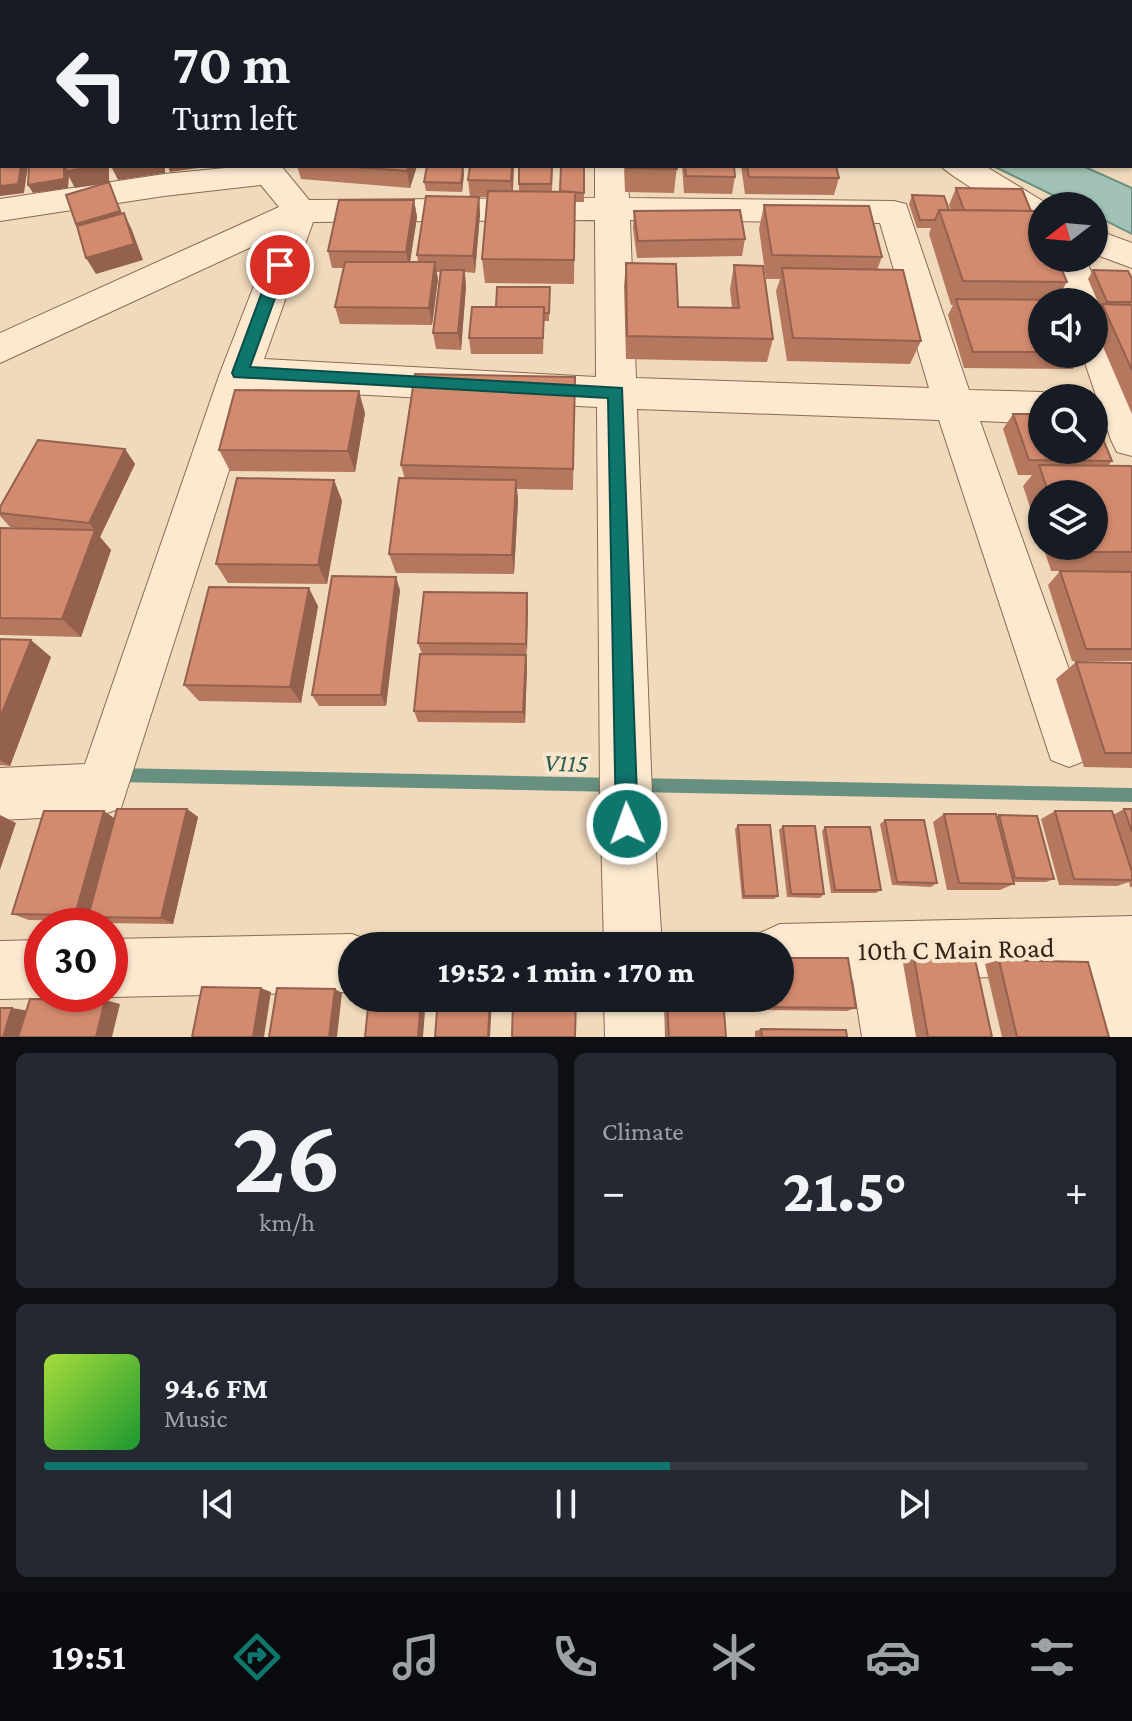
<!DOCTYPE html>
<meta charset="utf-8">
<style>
:root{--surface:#171b24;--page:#242831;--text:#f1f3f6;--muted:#9ea1a6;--line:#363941;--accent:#0f766e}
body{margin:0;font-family:"Crimson Pro",serif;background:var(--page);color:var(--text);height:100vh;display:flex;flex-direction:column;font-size:30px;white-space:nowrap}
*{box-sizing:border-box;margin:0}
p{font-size:26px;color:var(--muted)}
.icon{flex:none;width:44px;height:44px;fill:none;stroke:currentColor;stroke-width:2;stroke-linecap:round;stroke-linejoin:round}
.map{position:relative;height:1037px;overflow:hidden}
.side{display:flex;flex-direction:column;gap:16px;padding:16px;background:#0d0f14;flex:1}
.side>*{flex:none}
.banner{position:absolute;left:0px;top:0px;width:1132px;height:168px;box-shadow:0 2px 6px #0004;background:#171b24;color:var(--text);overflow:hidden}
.needle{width:52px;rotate:254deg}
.buttons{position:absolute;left:1028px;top:192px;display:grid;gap:16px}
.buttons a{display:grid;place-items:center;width:80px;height:80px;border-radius:50%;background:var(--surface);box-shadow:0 2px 6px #0004;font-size:40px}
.speed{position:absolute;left:24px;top:908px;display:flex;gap:16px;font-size:40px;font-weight:700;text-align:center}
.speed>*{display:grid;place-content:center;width:104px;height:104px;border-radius:50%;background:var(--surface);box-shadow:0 2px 6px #0004;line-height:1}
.speed .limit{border:12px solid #d22;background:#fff;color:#111}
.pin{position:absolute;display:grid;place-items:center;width:68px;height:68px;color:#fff;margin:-34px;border:4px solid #fff;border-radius:50%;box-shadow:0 2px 8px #0007}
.me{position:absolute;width:88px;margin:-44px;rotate:358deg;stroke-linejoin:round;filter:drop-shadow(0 0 6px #0008)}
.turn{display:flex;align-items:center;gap:28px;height:168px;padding:0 40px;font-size:36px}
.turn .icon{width:104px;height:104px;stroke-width:2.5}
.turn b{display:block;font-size:56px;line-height:68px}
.big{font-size:60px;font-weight:800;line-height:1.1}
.side .widget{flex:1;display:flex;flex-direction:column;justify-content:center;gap:12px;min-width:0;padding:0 28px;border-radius:12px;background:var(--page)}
.side .dial{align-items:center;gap:0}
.dial b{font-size:104px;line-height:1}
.song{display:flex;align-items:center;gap:24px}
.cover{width:96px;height:96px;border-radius:12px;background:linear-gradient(135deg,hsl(80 70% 55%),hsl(130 70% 35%))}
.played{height:8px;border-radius:4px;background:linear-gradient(90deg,var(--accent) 60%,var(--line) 60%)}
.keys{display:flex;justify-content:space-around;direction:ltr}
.heat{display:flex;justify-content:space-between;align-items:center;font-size:44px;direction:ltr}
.side .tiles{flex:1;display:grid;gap:16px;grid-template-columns:1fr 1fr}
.widget:last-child{grid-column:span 2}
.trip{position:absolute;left:338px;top:932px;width:456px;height:80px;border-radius:40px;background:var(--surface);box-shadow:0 2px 6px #0004;font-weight:800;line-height:80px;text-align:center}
.tabs{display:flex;height:128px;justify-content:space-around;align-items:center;background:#090b0e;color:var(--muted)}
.tabs .icon{width:56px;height:56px}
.tabs .on{color:var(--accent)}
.tabs b{font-size:36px;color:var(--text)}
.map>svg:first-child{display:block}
.water{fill:#a1c2b4;stroke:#679081;stroke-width:2}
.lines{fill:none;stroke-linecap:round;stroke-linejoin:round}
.stream{fill:#679081;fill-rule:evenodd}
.minor-casing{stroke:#8b6a54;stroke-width:2}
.minor{fill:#fce9d0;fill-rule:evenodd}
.wall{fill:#b5785f}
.shaded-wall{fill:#94614e}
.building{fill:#d38b6f;stroke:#94614e;stroke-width:2}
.route{fill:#0f766e;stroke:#0a4d48;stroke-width:2}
.labels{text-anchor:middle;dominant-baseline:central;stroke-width:8;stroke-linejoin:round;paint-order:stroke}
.water-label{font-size:26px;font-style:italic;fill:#285a50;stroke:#f8e6cd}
.near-street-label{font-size:28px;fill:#38251a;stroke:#f8e6cd}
</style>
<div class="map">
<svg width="1132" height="1037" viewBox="0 0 1132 1037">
<rect width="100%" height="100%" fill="#f1dabc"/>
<path class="water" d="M 993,166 L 1083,166 L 1132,188 L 1132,234 L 1094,215 L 1094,206 L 1075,206 Z"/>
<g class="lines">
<path class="stream" d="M 115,768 L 617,778 L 622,780 L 624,785 L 622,790 L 617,792 L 115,782 L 110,780 L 108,775 L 110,770 Z
M 635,778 L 1132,788 L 1132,802 L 635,792 L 630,790 L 628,785 L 630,780 Z"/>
<defs>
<path id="minor" d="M 585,0 L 614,0 L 616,2 L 587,2 Z
M 1130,13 L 1132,13 L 1132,29 L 1130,29 Z
M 0,31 L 2,31 L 2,49 L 0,49 Z
M 1130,95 L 1132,95 L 1132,113 L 1130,113 Z
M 246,166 L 282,167 L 309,200 L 595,198 L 595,166 L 627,166 L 629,198 L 894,201 L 906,204 L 969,390 L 1042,392 L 1057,398 L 1042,398 L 1042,424 L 980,421 L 1095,742 L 1087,760 L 1069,767 L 1051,760 L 939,420 L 637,409 L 652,794 L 662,946 L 604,946 L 600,794 L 597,407 L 255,389 L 121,808 L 102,815 L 0,820 L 0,768 L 85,764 L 220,373 L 273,237 L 0,363 L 0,333 L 279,207 L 261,185 L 164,196 L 0,221 L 0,199 L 164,174 ZM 595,220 L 596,377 L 264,359 L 313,222 ZM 630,220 L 880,223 L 929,388 L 636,378 Z
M 941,166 L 985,166 L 1051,206 L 1042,206 L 1042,227 C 1030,224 946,174 941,166 Z
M 1094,229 L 1132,243 L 1132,268 L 1094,254 Z
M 1050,258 L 1086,258 L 1102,302 L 1096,311 L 1094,302 L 1064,302 Z
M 1094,320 L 1107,324 L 1132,385 L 1132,456 L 1117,452 L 1111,440 L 1082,354 L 1094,354 Z
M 1132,916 L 1132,1037 L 1105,1037 L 1085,975 L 911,979 L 922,1037 L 862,1037 L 853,980 L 780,982 L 780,946 L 754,946 L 760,933 L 780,924 Z
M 352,934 L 373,942 L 374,946 L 352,946 L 352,992 L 110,997 L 102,994 L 110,994 L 110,939 Z
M 42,940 L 42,994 L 52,994 L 42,998 L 0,999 L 0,941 Z
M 604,998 L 664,998 L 665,1037 L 605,1037 Z"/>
</defs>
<use href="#minor" class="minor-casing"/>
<use href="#minor" class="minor"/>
</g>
<path class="wall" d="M 1020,0 L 1071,0 L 1070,2 L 1041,2 Z
M 1132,44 L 1132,90 L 1130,79 L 1130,48 Z
M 297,166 L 417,166 L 410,188 L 301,179 Z
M 463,166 L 464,174 L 462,192 L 426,191 L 424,182 Z
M 470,166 L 514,166 L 513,191 L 519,191 L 519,184 L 553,166 L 552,191 L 560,191 L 584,166 L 584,202 L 575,202 L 574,284 L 485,283 L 482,259 L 487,197 L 479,197 L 480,214 L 475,273 L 465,272 L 466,286 L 461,350 L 436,349 L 433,333 L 440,272 L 436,272 L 438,279 L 432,325 L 340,324 L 335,307 L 344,268 L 332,268 L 328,251 L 414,200 L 417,217 L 410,262 L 418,262 L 417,255 L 470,197 L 468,180 Z
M 624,166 L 677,166 L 674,193 L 625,192 Z
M 682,166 L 734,166 L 735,177 L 732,194 L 684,193 Z
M 741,166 L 836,166 L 839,178 L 834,195 L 745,194 Z
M 956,188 L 1031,211 L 1067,282 L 1056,300 L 1042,302 L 1042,354 L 1084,354 L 1073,369 L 964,368 L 948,315 L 953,305 L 951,305 L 929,234 L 931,228 L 917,228 L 909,204 L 912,195 L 951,210 L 949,205 Z
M 764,205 L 882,257 L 877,270 L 921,341 L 910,364 L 787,361 L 776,291 L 780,279 L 766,279 L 759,229 Z
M 634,211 L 745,239 L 742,256 L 637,258 L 633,228 Z
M 626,263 L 678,307 L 732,308 L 730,289 L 734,265 L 773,339 L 767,362 L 626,359 L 624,286 Z
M 1093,270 L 1132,279 L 1132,414 L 1094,326 L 1094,317 L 1100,307 L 1088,279 Z
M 550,287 L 549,321 L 544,321 L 543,354 L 471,354 L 469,338 L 496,307 Z
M 575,377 L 573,490 L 517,489 L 518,501 L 514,574 L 396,573 L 389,554 L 405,479 L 401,465 Z
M 365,413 L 355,472 L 230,471 L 219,450 Z
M 1013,414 L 1112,461 L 1108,466 L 1132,466 L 1132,572 L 1051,571 L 1043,546 L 1094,546 L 1094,494 L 1042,494 L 1042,543 L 1023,486 L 1032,475 L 1018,475 L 1003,429 Z
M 125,449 L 135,464 L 100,537 L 111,550 L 81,637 L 0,635 L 0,528 L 25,529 L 10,527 L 0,516 L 0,507 Z
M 334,480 L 342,501 L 327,584 L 228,583 L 216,564 Z
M 1060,571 L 1132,572 L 1132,661 L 1072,661 L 1048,585 Z
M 400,590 L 386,706 L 319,706 L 312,695 Z
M 318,606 L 301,703 L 199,701 L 184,685 Z
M 528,606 L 526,656 L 527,667 L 525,723 L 418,722 L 414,711 L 422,654 L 418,643 Z
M 0,639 L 51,657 L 10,766 L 0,765 Z
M 1076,662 L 1132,663 L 1132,768 L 1084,767 L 1056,679 Z
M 187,809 L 198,817 L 173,924 L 102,923 L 91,918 L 90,921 L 29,920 L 12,914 L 115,818 Z
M 1124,809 L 1132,809 L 1132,887 L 1130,887 L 1129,882 L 1117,886 L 1059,885 L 1041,819 L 1055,811 L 1113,815 Z
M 944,814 L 996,817 L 999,815 L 1054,879 L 1046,882 L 1013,882 L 1014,884 L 1000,890 L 947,890 L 933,822 Z
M 885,820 L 937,883 L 931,887 L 892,885 L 880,824 Z
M 738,825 L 778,896 L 774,899 L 742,899 L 735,829 Z
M 783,826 L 824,894 L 820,898 L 787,897 L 779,830 Z
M 825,827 L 881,890 L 876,893 L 831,893 L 822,831 Z
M 914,958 L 992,1037 L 916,1037 L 903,963 Z
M 999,960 L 1109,1037 L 1002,1037 L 985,964 Z
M 664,998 L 723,998 L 726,1037 L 666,1037 Z
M 751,998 L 780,998 L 856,1008 L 847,1011 L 753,1010 Z
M 761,1029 L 847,1037 L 755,1037 L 755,1031 Z"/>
<path class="shaded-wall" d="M 181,0 L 223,0 L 223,2 L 168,2 Z
M 260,0 L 295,0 L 295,2 L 261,2 Z
M 0,91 L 2,91 L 2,109 L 0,110 Z
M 2,138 L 2,161 L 0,161 L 0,143 Z
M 21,166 L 28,166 L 24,193 L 0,196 L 0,186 Z
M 64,166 L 109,166 L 109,183 L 128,228 L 86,241 L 76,224 L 109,183 L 75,188 L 69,177 L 68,188 L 33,193 L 28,185 Z
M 111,166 L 165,166 L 165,173 L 118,180 Z
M 168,166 L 205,166 L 205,167 L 170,172 Z
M 409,166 L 417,166 L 410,188 L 407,171 Z
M 463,166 L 464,174 L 462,192 L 461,183 Z
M 512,166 L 514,166 L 512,198 L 511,181 Z
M 479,197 L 480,214 L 475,273 L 473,256 Z
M 414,200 L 417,217 L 409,268 L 406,252 Z
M 124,213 L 132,230 L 143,260 L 96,274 L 86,258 Z
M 435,262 L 438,279 L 432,325 L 429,308 Z
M 464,270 L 466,286 L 461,350 L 458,333 Z
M 359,391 L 365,413 L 355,472 L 348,451 Z
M 125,449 L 135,464 L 100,537 L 111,550 L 81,637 L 62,619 L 95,530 L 89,523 Z
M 334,480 L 342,501 L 327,584 L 318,565 Z
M 516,480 L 518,501 L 514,574 L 512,555 Z
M 396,577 L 400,590 L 386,706 L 381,695 Z
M 309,588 L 318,606 L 301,703 L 290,687 Z
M 527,593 L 528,606 L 527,656 L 526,644 Z
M 31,640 L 51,657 L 10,766 L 0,760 L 0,718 Z
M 526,655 L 527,667 L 525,723 L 523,712 Z
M 187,809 L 198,817 L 173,924 L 161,918 Z
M 104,811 L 117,820 L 88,917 L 91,918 L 90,921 L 75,915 Z
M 0,815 L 16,823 L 0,870 Z
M 261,988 L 271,992 L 264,1037 L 253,1037 Z
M 335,989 L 342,993 L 337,1037 L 329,1037 Z
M 421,998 L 426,998 L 423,1037 L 418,1037 Z
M 490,998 L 492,998 L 490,1037 L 488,1037 Z
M 105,1000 L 120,1004 L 112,1037 L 96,1037 Z
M 12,1008 L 30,1011 L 23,1037 L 3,1037 Z"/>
<path class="building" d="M 15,0 L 53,0 L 53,2 L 15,2 Z
M 101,0 L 143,0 L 143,2 L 101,2 Z
M 322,0 L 376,0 L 376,2 L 322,2 Z
M 434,0 L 514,0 L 515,2 L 434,2 Z
M 800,0 L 838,0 L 838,2 L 800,2 Z
M 849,0 L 893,0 L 893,2 L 849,2 Z
M 904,0 L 952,0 L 953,2 L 904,2 Z
M 965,0 L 978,0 L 1003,2 L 965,2 Z
M 0,4 L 2,4 L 2,27 L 0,27 Z
M 0,44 L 2,44 L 2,65 L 0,65 Z
M 0,65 L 2,65 L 2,91 L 0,91 Z
M 0,108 L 2,108 L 2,138 L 0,143 Z
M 0,159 L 2,159 L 2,166 L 21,166 L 18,184 L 0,186 Z
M 29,166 L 64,166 L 64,179 L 28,185 Z
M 66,166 L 101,166 L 66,171 Z
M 341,166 L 409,166 L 407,171 Z
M 427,166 L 463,166 L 461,183 L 424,182 Z
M 470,166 L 512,166 L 511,181 L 468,180 Z
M 519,166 L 552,166 L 551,184 L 519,184 Z
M 561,166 L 584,166 L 584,193 L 560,191 Z
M 627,166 L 677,166 L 677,169 L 627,168 Z
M 685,166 L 734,166 L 735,177 L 686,176 Z
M 747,166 L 836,166 L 839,178 L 749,177 Z
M 109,182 L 120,211 L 76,224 L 66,195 Z
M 956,188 L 1022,189 L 1031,211 L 964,210 Z
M 488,191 L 575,192 L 574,260 L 482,259 Z
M 912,195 L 944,196 L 949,210 L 939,210 L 935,220 L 920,220 Z
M 426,196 L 479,197 L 473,256 L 417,255 Z
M 339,200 L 414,200 L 406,252 L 328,251 Z
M 764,205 L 869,206 L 882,257 L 772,255 Z
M 740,210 L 745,239 L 638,241 L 634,211 Z
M 939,210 L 1037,211 L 1042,223 L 1042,258 L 1057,258 L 1067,282 L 963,281 Z
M 124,213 L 134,244 L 86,258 L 77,226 Z
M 345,262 L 435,262 L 429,308 L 335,307 Z
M 626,263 L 676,264 L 678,307 L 739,308 L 734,265 L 763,266 L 773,339 L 627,336 Z
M 782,268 L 903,270 L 921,341 L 793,338 Z
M 441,270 L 464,270 L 458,333 L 433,333 Z
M 1093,270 L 1128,271 L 1132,279 L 1132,302 L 1107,302 Z
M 497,287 L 550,287 L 549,313 L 544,313 L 544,307 L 496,307 Z
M 956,299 L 1063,300 L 1064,302 L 1042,302 L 1042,352 L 973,352 Z
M 1102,304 L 1132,305 L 1132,370 Z
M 472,307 L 544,307 L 543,338 L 469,338 Z
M 415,374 L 575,377 L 573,469 L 401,465 Z
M 235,390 L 359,391 L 348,451 L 219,450 Z
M 1013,414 L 1042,414 L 1042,450 L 1094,450 L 1094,417 L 1112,461 L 1029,460 Z
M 38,440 L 125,449 L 89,523 L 0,513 L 0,507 Z
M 1039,465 L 1132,466 L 1132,552 L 1069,552 L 1067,546 L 1094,546 L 1094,494 L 1049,494 Z
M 237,478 L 334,480 L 318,565 L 216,564 Z
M 399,478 L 516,480 L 512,555 L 389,554 Z
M 0,528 L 95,530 L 62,619 L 0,618 Z
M 1060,571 L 1132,572 L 1132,649 L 1086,649 Z
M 332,576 L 396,577 L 381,695 L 312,695 Z
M 209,587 L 309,588 L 290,687 L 184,685 Z
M 424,592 L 527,593 L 526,644 L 418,643 Z
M 0,639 L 31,640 L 0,718 Z
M 420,654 L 526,655 L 523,712 L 414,711 Z
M 1076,662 L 1132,663 L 1132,753 L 1105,753 Z
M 117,809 L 187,809 L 161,918 L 88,917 Z
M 1124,809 L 1132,809 L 1132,832 Z
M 44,811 L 104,811 L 75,915 L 12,914 Z
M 1055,811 L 1112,811 L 1132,872 L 1132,880 L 1074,879 Z
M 944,814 L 996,814 L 1014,884 L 959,883 Z
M 999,815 L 1037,816 L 1054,879 L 1015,878 Z
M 885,820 L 924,820 L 937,883 L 897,882 Z
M 738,825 L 770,825 L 778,896 L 744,896 Z
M 783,826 L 815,826 L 824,894 L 791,894 Z
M 825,827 L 870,827 L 881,890 L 835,890 Z
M 780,958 L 848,958 L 856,1008 L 759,1007 L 758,998 L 780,998 Z
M 914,958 L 975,959 L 992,1037 L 928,1037 Z
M 999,960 L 1088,962 L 1109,1037 L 1017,1037 Z
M 202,987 L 261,988 L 253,1037 L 192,1037 Z
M 277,988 L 335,989 L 329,1037 L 269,1037 Z
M 369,998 L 421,998 L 418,1037 L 365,1037 Z
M 438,998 L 490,998 L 488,1037 L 435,1037 Z
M 513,998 L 576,998 L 575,1037 L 512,1037 Z
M 667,998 L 723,998 L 726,1037 L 669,1037 Z
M 30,999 L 105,1000 L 96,1037 L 18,1037 Z
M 0,1008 L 12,1008 L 3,1037 L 0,1037 Z
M 761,1029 L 846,1030 L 847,1037 L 762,1037 Z"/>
<path class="route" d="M 280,260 L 287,265 L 250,367 L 622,388 L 638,824 L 635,832 L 627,835 L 619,832 L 616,824 L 608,398 L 234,377 L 232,373 L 272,265 Z"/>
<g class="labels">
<g class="water-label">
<text transform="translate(566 763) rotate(1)">V115</text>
</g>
<g class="near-street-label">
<text transform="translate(956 949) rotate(-1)">10th C Main Road</text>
</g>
</g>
</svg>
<div class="buttons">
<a><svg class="needle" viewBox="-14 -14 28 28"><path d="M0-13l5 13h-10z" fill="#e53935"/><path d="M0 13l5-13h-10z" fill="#9ea1a6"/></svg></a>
<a><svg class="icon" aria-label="sound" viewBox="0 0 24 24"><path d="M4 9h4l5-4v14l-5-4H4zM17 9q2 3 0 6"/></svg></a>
<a><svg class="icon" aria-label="search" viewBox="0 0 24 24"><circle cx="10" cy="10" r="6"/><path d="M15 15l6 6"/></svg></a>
<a><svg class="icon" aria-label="layers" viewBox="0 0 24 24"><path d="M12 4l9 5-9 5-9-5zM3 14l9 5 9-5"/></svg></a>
</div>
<div class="speed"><div class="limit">30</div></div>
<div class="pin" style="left:280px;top:265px;background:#d93025"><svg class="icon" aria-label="arrive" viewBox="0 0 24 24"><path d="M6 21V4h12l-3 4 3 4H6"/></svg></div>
<svg class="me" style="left:627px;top:824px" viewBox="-20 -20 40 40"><circle r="17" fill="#0f766e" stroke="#fff" stroke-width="3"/><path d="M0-11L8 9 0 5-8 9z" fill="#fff"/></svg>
<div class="trip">19:52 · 1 min · 170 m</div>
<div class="banner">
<div class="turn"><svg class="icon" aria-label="left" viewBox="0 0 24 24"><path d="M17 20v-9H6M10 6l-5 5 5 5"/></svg><div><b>70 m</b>Turn left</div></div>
</div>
</div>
<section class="side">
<div class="tiles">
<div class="widget dial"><b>26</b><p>km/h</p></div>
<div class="widget"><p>Climate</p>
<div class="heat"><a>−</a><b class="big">21.5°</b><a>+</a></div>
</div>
<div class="widget">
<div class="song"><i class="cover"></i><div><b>94.6 FM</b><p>Music</p></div></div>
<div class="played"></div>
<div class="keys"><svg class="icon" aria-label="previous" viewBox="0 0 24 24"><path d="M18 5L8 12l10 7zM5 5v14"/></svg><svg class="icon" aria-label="pause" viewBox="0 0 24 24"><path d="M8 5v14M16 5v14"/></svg><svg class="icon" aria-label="next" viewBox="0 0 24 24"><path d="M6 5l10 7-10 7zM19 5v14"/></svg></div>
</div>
</div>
</section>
<nav class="tabs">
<b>19:51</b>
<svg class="icon on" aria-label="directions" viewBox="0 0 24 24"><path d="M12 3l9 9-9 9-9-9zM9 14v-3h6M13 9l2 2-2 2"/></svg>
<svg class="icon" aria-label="music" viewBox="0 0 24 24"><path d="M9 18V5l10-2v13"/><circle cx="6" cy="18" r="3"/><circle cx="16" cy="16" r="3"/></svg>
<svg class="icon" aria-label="phone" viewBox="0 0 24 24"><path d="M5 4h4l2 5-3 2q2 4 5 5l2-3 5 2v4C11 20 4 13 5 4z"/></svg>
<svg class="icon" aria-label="climate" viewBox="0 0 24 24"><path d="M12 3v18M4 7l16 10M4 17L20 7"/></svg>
<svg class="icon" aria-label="car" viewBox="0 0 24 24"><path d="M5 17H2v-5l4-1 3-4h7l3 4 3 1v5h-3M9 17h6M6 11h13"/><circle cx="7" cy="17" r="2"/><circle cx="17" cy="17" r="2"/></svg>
<svg class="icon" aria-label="filters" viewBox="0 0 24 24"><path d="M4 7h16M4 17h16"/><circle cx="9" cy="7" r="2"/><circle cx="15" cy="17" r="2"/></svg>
</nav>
